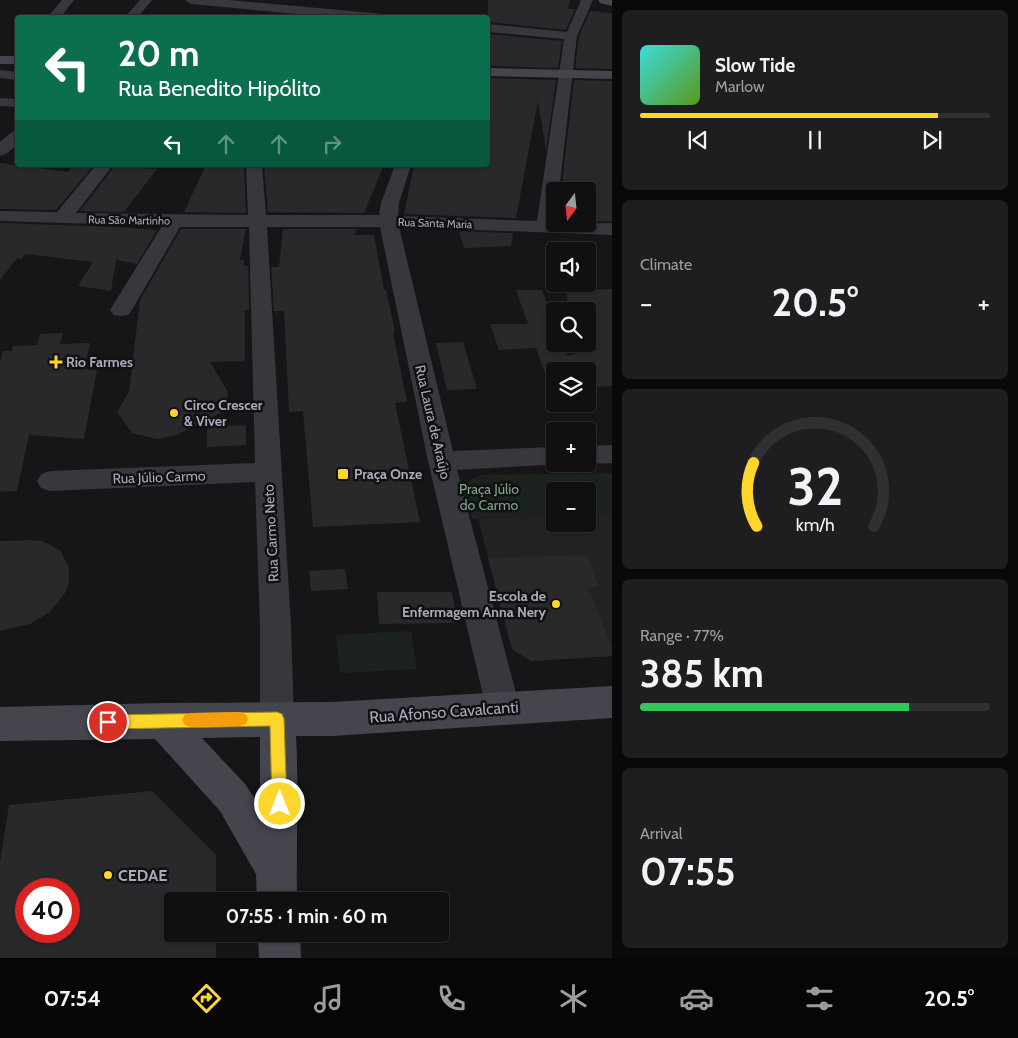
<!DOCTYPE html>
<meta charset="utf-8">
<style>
:root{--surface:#101012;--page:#1e1e20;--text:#f1f3f6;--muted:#9c9d9f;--line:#303032;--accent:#fcd62a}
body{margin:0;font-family:Cabin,sans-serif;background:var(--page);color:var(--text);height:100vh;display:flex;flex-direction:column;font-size:19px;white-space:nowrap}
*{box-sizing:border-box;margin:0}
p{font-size:16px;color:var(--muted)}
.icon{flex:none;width:28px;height:28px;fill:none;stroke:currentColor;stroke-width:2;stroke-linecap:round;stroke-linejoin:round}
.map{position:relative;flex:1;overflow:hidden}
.side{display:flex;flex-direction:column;gap:10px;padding:10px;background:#09090a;width:406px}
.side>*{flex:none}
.guide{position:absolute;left:15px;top:15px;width:475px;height:152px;border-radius:5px;box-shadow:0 1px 4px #0004,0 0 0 1px var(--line);background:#0b6e4f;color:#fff;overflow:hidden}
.needle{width:32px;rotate:195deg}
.controls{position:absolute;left:546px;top:182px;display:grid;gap:10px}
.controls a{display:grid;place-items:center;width:50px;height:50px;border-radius:5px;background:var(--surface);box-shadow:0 1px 4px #0004,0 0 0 1px var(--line);font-size:25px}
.speed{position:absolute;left:15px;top:878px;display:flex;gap:10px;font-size:25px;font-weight:700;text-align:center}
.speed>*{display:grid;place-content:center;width:65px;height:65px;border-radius:50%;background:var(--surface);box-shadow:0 1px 4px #0004,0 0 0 1px var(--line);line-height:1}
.speed .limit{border:8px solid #d22;background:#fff;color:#111}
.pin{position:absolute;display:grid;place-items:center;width:42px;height:42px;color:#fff;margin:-21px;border:2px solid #fff;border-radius:50%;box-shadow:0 1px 5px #0007}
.me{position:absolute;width:55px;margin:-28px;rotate:0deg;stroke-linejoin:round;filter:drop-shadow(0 0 4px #0008)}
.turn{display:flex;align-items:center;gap:18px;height:105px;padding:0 20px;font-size:22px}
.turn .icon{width:65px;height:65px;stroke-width:2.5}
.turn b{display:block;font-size:35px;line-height:42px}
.lanes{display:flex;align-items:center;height:48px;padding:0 20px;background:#0003;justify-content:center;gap:25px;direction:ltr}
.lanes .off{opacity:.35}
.big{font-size:38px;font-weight:700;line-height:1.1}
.side .widget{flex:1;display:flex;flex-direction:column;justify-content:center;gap:8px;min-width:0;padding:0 18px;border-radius:8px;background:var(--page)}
.side .dial{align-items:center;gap:0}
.dial svg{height:130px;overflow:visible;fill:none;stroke:var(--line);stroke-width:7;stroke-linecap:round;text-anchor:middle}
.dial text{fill:var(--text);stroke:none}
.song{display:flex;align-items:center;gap:15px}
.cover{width:60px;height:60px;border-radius:8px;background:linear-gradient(135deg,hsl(180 70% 55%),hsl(90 70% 35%))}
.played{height:5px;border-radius:2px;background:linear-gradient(90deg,var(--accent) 85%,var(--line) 85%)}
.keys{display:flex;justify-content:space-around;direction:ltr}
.heat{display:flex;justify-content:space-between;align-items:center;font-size:28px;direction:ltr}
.charge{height:8px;border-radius:4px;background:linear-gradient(90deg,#34c759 77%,var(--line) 0)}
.trip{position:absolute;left:164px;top:892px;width:285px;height:50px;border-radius:5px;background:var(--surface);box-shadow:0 1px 4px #0004,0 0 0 1px var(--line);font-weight:700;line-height:50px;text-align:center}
.tabs{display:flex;height:80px;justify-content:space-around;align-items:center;background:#060607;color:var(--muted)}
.tabs .icon{width:35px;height:35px}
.tabs .active{color:var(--accent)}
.tabs b{font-size:22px;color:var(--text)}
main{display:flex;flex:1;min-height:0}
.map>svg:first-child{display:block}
.built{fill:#222225}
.green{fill:#1c231e}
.building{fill:#29292c;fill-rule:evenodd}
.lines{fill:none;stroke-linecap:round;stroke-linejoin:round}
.street{fill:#37373d;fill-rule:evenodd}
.secondary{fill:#45454e;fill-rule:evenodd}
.route{fill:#fcd62a;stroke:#a48b1b}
.slow{fill:#f59e0b}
.poi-dot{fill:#fcd62a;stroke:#111113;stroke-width:2}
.labels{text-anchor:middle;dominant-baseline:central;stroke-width:5;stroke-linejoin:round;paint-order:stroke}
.far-street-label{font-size:11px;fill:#a7aab9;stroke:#111113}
.poi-label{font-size:14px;font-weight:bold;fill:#a7aab9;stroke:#111113;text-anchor:start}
.street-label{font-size:14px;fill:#a7aab9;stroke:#111113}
.park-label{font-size:14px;fill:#7da586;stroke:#111113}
.near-street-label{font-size:16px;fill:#a7aab9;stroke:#111113}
.near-poi-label{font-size:16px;font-weight:bold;fill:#a7aab9;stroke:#111113;text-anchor:start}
</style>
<main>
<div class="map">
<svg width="612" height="958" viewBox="0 0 612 958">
<rect width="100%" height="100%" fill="#161618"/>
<path class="built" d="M 612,512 L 612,656 L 531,661 L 512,649 L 478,519 L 555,515 L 555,524 L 588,524 L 588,513 Z"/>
<path class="green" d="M 612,473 L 612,512 L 588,513 L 588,491 L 555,491 L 555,515 L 472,519 C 467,501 456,482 481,475 Z
M 411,631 L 417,669 L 340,673 L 336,635 Z"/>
<path class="building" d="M 488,0 L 570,0 L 568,9 L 575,9 L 566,30 L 488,22 Z
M 590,11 L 612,13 L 612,69 L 575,68 L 579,36 Z
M 488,34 L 562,41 L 558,68 L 488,66 Z
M 488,78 L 556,80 L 546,151 L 538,101 L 516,218 L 404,214 L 414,165 L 488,165 Z
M 574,80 L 612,81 L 612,221 L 588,222 L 588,191 L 561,191 Z
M 0,163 L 68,172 L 73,165 L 94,165 L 56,210 L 0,209 Z
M 206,165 L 244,165 L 246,213 L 184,212 Z
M 264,165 L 384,165 L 364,213 L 268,212 Z
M 115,166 L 157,169 L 124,212 L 80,211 Z
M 0,223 L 118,227 L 157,230 L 137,264 L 116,260 L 111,291 L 78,286 L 93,262 L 25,254 L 22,259 L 17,258 L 0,280 Z
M 181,229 L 246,229 L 240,260 L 244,260 L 244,266 L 248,266 L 249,310 L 245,310 L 245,361 L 210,362 L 228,392 L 224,411 L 177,435 L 157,439 L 132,433 L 117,412 L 129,392 L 140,300 Z
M 283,229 L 357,229 L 355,235 L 374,235 L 384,290 L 386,290 L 395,332 L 393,333 L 407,402 L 395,403 L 420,522 L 313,527 L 303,411 L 289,412 L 284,311 L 274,311 L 271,267 L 279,267 Z
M 459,231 L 513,233 L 511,246 L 464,248 Z
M 612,289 L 612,386 L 588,388 L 588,371 L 555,371 L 555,390 L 551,390 L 536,348 L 499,350 L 490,324 L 528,324 L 516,290 L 542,290 L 555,324 L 555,344 L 562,344 L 567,356 L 575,354 L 574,344 L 588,344 L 588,311 L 569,311 L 566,290 Z
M 63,333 L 60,344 L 90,343 L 85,369 L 97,370 L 84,439 L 29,435 L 17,491 L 0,492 L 0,362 L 3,351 L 12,351 L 13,346 L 37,345 L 40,334 Z
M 463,342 L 477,389 L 447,390 L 436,343 Z
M 246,425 L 246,445 L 207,447 L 207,427 Z
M 32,540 L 42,541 L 60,550 L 69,568 L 69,582 L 65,593 L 50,612 L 30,624 L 0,631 L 0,541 Z
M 588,555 L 599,587 L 588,587 L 612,648 L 612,656 L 531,661 L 512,649 L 488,558 Z
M 345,569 L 348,589 L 311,591 L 309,571 Z
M 377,592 L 452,592 L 457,623 L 379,624 Z
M 152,791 L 216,855 L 216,901 L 172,901 L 172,934 L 216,934 L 216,958 L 0,958 L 0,862 L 9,805 ZM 26,889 L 69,889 L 69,931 L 26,931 Z"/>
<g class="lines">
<path class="street" d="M 62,0 L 74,0 L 60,18 L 47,18 Z
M 140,0 L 152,0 L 137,18 L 124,18 Z
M 185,0 L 229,0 L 384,14 L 390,18 L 340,18 L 191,4 Z
M 581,0 L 593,0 L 577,36 L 559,191 L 555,191 L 555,224 L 612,223 L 612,235 L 399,227 L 453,451 L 555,447 L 555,464 L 560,464 L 457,470 L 520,708 L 515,719 L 503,724 L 491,719 L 486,708 L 428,461 L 380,227 L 267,227 L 291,626 L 294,719 L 289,730 L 277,735 L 265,730 L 260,719 L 260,626 L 255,482 L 50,491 L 41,488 L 37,481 L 41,474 L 50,471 L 255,463 L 249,227 L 180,227 L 132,310 L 128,315 L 121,316 L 114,315 L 110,310 L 162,226 L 0,221 L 0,211 L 57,212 L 96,165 L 113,165 L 76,213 L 248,215 L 246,165 L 262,165 L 266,215 L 379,215 L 381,203 L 395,165 L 411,165 L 399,203 L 398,216 L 537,221 L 564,39 L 488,32 L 488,24 L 567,32 Z
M 0,70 L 18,72 L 18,80 L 0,78 Z
M 0,98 L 18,99 L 18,107 L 0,106 Z
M 18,130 L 18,144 L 6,154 L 0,156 L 0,142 L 12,132 Z
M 612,445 L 612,463 L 588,464 L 586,464 L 588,464 L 588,446 Z"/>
<path class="secondary" d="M 598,0 L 612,0 L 612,6 L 600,3 Z
M 0,56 L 18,56 L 18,64 L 0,64 Z
M 488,68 L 612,71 L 612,79 L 488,76 Z
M 612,686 L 612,718 L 332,736 L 296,736 C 299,791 296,846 297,901 L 257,901 L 256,874 L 220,811 L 155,739 L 0,741 L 0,707 L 162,703 L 332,702 ZM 260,737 L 260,807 L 246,785 L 202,738 Z
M 258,934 L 300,934 L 301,958 L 259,958 Z"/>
</g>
<path class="route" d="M 277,712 L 282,714 L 284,719 L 287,804 L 285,809 L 280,812 L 274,809 L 272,804 L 270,726 L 108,729 L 103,727 L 100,722 L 103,717 L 108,715 Z"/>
<path class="slow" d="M 240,712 L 246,715 L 248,719 L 246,724 L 240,726 L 190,727 L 185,725 L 182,720 L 185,715 L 190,713 Z"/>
<g class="poi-dot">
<path d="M53.5 354.5h5v5h5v5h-5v5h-5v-5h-5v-5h5z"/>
<circle cx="174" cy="413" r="5"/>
<rect x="337" y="468" width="12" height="12" rx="2.5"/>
<circle cx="556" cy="604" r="5"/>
<circle cx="108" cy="875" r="5"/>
</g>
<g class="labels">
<g class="far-street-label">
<text transform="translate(129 220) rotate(1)">Rua São Martinho</text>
<text transform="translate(435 223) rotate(2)">Rua Santa Maria</text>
</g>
<g class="poi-label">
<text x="66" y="362">Rio Farmes</text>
<text x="184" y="405">Circo Crescer<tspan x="184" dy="16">&amp; Viver</tspan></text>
<text x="354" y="474">Praça Onze</text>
<text x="546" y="596" text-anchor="end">Escola de<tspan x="546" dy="16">Enfermagem Anna Nery</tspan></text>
</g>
<g class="street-label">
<text transform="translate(433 422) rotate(77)">Rua Laura de Araújo</text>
<text transform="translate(159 477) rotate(-2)">Rua Júlio Carmo</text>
<text transform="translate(271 533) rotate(-93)">Rua Carmo Neto</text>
</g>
<g class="park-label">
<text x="489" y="489">Praça Júlio<tspan x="489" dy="16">do Carmo</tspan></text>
</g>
<g class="near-street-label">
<text transform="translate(444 712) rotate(-4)">Rua Afonso Cavalcanti</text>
</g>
<g class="near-poi-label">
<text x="118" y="875">CEDAE</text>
</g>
</g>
</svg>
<div class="controls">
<a><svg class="needle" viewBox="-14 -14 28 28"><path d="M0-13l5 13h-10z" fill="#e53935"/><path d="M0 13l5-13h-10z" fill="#9c9d9f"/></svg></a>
<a><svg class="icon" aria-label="sound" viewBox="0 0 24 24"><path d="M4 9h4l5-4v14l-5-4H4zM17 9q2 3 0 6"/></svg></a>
<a><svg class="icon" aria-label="search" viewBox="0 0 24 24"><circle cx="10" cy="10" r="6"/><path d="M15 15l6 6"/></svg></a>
<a><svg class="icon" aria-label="layers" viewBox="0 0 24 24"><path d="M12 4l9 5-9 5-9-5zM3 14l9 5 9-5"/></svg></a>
<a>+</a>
<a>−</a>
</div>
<div class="speed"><div class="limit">40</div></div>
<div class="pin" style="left:108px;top:722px;background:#d93025"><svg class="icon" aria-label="arrive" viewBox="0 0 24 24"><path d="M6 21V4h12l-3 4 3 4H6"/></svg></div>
<svg class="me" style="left:280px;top:804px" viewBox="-20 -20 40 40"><circle r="17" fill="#fcd62a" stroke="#fff" stroke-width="3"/><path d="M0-11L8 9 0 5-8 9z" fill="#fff"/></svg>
<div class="trip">07:55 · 1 min · 60 m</div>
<div class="guide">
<div class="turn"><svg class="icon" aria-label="left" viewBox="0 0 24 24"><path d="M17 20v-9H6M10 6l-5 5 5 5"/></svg><div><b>20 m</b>Rua Benedito Hipólito</div></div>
<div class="lanes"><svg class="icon" aria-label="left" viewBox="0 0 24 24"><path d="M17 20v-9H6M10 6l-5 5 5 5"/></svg><svg class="icon off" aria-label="ahead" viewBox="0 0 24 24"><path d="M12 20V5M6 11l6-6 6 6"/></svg><svg class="icon off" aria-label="ahead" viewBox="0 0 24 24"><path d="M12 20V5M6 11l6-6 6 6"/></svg><svg class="icon off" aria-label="right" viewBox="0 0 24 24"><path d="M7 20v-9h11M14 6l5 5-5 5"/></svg></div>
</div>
</div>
<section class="side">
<div class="widget">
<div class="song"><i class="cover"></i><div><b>Slow Tide</b><p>Marlow</p></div></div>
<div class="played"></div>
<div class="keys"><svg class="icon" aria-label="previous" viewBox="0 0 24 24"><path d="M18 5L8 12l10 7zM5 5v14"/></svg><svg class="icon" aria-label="pause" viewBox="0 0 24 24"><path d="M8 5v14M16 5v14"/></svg><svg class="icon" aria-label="next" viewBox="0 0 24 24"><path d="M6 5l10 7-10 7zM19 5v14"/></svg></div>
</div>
<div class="widget"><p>Climate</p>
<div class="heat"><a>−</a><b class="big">20.5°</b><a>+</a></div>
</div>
<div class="widget dial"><svg viewBox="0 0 100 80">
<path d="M14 69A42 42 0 1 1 86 69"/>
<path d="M14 69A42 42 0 0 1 12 30" stroke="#fcd62a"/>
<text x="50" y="56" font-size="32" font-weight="700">32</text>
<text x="50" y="72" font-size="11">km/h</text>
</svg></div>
<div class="widget"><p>Range · 77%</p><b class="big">385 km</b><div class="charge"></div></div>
<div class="widget"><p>Arrival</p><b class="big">07:55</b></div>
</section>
</main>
<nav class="tabs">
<b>07:54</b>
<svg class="icon active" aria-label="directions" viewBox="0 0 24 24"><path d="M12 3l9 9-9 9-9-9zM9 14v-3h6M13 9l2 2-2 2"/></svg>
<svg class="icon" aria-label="music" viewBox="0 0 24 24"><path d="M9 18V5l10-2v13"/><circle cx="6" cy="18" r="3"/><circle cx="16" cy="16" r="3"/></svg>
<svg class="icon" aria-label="phone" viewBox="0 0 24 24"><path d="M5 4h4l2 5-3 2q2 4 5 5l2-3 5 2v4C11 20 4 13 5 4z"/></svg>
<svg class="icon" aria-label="climate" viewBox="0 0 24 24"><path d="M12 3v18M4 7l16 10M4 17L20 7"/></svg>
<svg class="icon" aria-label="car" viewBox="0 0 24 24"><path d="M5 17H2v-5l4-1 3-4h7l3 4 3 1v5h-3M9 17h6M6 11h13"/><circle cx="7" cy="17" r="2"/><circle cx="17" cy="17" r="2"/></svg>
<svg class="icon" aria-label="filters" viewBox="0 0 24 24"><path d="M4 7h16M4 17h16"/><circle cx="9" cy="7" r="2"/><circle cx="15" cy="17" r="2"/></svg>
<b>20.5°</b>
</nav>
